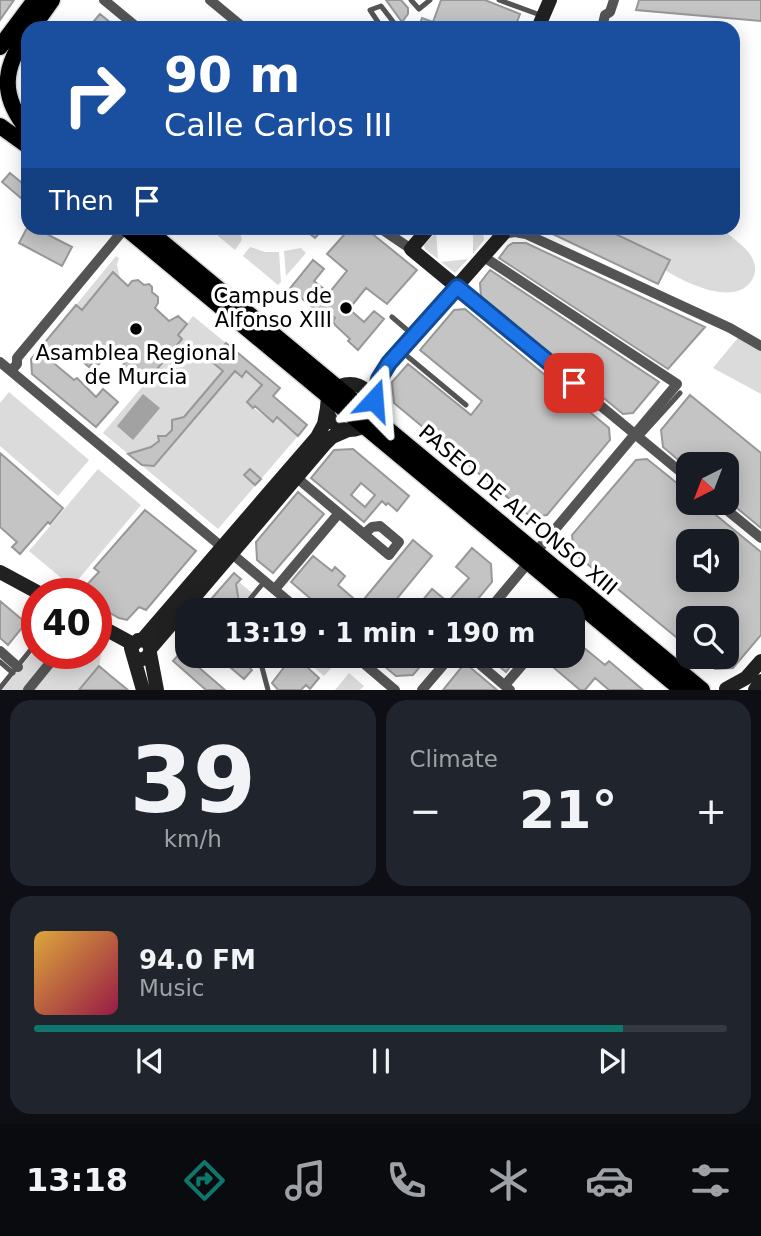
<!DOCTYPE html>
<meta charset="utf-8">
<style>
:root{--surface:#171b24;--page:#20242c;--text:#f1f3f6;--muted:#9ea1a6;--line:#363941;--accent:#0f766e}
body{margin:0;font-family:"DejaVu Sans",sans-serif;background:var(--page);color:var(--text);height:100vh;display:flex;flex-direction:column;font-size:26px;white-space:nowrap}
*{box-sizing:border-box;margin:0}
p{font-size:23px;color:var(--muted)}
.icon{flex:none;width:38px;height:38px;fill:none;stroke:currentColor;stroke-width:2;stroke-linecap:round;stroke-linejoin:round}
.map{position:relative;height:690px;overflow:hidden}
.sheet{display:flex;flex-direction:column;gap:10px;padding:10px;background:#0d0f14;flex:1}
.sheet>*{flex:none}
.guide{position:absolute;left:21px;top:21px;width:719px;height:214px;border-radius:21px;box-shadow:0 4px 18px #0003;background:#1a4fa0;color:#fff;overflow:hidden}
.needle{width:46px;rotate:222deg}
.fabs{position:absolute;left:676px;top:452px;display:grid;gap:14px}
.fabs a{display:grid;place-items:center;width:63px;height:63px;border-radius:14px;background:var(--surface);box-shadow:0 4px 18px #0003;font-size:35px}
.speed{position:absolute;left:21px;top:578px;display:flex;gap:14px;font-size:35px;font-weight:700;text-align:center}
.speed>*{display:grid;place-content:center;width:91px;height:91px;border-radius:50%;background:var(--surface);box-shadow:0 4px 18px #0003;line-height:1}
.speed .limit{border:10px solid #d22;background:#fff;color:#111}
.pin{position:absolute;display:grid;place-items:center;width:60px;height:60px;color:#fff;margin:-30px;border-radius:14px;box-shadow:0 4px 10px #0006}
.me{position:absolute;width:77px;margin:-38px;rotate:19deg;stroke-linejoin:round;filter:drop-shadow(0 0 5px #0008)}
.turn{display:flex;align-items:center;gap:24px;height:147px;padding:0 28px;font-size:32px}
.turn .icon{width:91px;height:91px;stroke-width:2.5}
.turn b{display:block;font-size:49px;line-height:60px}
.then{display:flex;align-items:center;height:66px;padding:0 28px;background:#0003;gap:14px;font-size:26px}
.big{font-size:52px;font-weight:800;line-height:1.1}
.sheet .tile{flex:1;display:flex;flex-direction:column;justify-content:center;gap:10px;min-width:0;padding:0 24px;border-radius:21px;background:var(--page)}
.sheet .dial{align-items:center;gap:0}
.dial b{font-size:91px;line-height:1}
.song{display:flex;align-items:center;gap:21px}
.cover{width:84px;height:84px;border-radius:10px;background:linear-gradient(135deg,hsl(40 70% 55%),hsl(340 70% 35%))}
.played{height:7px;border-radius:4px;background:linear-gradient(90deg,var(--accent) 85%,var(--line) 85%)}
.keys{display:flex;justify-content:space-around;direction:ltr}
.heat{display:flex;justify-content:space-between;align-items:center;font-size:38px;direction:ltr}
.sheet .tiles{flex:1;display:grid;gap:10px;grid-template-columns:1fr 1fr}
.tile:last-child{grid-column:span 2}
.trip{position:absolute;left:175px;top:598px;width:410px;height:70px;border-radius:21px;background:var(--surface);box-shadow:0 4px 18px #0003;font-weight:800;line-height:70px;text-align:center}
.tab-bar{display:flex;height:112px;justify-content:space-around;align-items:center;background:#090b0e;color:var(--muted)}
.tab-bar .icon{width:49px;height:49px}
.tab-bar .selected{color:var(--accent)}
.tab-bar b{font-size:32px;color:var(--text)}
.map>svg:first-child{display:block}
.green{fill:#dbdbdb}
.water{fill:#a2a2a2}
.building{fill:#c4c4c4;stroke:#989898;stroke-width:2;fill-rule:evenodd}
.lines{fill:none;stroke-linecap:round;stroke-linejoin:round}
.primary-casing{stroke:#dbdbdb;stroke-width:19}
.lane{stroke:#545454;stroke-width:5}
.street{stroke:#545454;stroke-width:10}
.secondary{stroke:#212121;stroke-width:14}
.primary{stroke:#000;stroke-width:16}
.route-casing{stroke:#114b97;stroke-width:18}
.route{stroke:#1a73e8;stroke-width:12}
.poi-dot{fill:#000;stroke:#fff;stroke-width:2.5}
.labels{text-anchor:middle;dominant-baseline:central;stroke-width:7;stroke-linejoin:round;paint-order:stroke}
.poi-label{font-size:21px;fill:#000;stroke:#fff;text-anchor:end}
.street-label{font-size:21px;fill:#000;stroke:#fff}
</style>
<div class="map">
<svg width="761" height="690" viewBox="0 0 761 690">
<rect width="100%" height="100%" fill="#fff"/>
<path class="green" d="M 215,228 L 239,228 L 242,240 L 235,250 L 218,236 Z
M 473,228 L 478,228 L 483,232 L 484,240 L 473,254 Z
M 603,228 L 723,228 C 731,239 748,246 753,260 C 757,269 755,278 748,285 C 728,304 684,282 665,270 L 670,260 Z
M 436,232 L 438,259 L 425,249 L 424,245 Z
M 250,247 L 265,252 L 279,252 L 281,282 L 278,285 L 243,256 Z
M 301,248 L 306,253 L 286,276 L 284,251 Z
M 116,256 L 119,258 L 117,265 L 120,278 L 113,273 L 82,310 L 76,305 Z
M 468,259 L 455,273 L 441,262 Z
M 193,316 L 226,343 L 211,361 L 229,376 L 234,371 L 241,376 L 246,371 L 264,387 L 247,403 L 273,422 L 277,417 L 298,436 L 218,529 L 103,433 L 182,340 L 178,335 Z
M 741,334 L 761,346 L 761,394 L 713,368 Z
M 9,392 L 89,460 L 58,496 L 0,446 L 0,403 Z
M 98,469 L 141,505 L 72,587 L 29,551 Z
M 238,581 L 252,593 L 242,605 L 243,611 L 237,611 L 242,605 L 236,585 Z
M 37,647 L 37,653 L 96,653 L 96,647 L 102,650 L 99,666 L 79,690 L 2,690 Z
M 318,656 L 328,656 L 336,663 L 324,676 L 311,665 Z
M 349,673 L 364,686 L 360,690 L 335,690 Z"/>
<path class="water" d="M 143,394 L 160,408 L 133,440 L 117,426 Z"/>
<path class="building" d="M 0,0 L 14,0 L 0,20 Z
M 386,0 L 401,0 L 408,8 L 408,14 L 402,22 Z
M 441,0 L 485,0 L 520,14 L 515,27 L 509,24 L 507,28 L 424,28 L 419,26 L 422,18 L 433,22 Z
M 639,0 L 761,0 L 761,21 L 636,10 Z
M 100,14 L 117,28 L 88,28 Z
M 10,173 L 28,188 L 28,204 L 2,182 Z
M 27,228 L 35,228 L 72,247 L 62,266 L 19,243 Z
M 302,228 L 324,228 L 315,238 Z
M 350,228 L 365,228 L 417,270 L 387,304 L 366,288 L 349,309 L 364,322 L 374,311 L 384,319 L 358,350 L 348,341 L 350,339 L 335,325 L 333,321 L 335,318 L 323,308 L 320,311 L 316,310 L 300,297 L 298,300 L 287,292 L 313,260 L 324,269 L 314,281 L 329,293 L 347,271 L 327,254 Z
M 540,228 L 603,228 L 670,260 L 658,284 Z
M 513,243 L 526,243 L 705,327 L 668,369 L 499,258 L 508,246 Z
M 490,270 L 659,382 L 633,413 L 623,414 L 481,297 L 480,283 Z
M 113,272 L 128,286 L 132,281 L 138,280 L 144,285 L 149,284 L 152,287 L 152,292 L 158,297 L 158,303 L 155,308 L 169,321 L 178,316 L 187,324 L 178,335 L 182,339 L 143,386 L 121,367 L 127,360 L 113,348 L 98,365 L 94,361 L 89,367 L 69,350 L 67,352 L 61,347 L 50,360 L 74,380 L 77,378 L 96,397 L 103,389 L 118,402 L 96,427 L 32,374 L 31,359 L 76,305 L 82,310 Z
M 465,309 L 609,428 L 610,440 L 547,515 L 531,517 L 394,403 L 392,382 L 408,364 L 471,415 L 482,401 L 420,350 L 454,310 Z
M 226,343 L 280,388 L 273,396 L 307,425 L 298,436 L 277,417 L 273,422 L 255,406 L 253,408 L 247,402 L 262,385 L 246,371 L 242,377 L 235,371 L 154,466 L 142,465 L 128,454 L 151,447 L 159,441 L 158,436 L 166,436 L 172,430 L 172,420 L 184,417 L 223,371 L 211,361 Z
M 690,395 L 761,453 L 761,528 L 726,499 L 726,464 L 688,464 L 688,468 L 663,447 L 661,430 Z
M 353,449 L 409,496 L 397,511 L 388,503 L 386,505 L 382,501 L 364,522 L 311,478 L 334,450 ZM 361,483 L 375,495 L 365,507 L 351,495 Z
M 0,453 L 63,508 L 50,524 L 48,522 L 20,554 L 12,547 L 17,542 L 0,527 Z
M 647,459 L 688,492 L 688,502 L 700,502 L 761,552 L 761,635 L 733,668 L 715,669 L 699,656 L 726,656 L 726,618 L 688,618 L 688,647 L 574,553 L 572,535 L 636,460 ZM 688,541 L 726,541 L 726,579 L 688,579 Z
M 250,469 L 261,479 L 255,485 L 244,475 Z
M 298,492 L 324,514 L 273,573 L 257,560 L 256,542 Z
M 145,510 L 196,551 L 146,610 L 139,607 L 127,620 L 119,618 L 96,605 L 96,593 L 79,593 L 99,572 L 94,568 Z
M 413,540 L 432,556 L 395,601 L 388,602 L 386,611 L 368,611 L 360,604 Z
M 472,548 L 491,564 L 492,582 L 468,611 L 433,611 L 422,601 L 432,589 L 448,602 L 469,578 L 456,567 Z
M 313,556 L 332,571 L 335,567 L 345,576 L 338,585 L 360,604 L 357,611 L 332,611 L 323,603 L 317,610 L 308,602 L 311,599 L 291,582 Z
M 234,573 L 241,579 L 236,584 L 240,607 L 237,611 L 210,611 L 205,606 Z
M 0,601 L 26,623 L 8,645 L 0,638 Z
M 527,601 L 532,605 L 535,601 L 547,611 L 509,611 L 516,603 Z
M 572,638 L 605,665 L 609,661 L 643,690 L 609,690 L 595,678 L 585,690 L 580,690 L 540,656 L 572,656 Z
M 181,652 L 225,690 L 206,690 L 173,661 Z
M 217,656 L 237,656 L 252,670 L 244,679 Z
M 273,656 L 295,656 L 319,678 L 310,689 L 306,685 L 301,690 L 278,690 L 272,683 L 285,666 Z
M 372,656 L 429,656 L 413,675 L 396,676 Z
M 487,656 L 519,656 L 506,672 Z
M 465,663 L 478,674 L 497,690 L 443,690 Z
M 99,666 L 112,677 L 128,690 L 79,690 Z"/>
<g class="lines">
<defs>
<path id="primary" d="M 32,28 L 52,0
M 28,33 C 2,68 0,96 28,130
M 0,47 L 35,0
M 0,126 L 28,146
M 126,228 L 682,690
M 145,228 L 702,690"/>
</defs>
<use href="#primary" class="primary-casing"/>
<path class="lane" d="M 411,0 L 419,9 L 430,0
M 499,0 L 543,16
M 382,28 L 370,10 L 381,6 L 398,28
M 392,317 L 413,335
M 401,351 L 466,405
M 640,437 L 680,393
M 392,605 L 398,611
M 246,611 L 245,605 L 265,581
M 259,656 L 268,690
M 0,662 L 13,673
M 0,688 L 37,642"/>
<path class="street" d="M 104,0 L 138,28
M 210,0 L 244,28
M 602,28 L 605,15 L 610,12 L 614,0
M 380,228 L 411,249
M 503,234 L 515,232 L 526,234 L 730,328 L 761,346
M 484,257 L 677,384 L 536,552
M 457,287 L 688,478
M 0,362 L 222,547
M 11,371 L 17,364 L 17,358 L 125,228
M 297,477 L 303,483 L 389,555 L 399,542 L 380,526 L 372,527 L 364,534
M 717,502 L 761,538
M 231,553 L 300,611
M 275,589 L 339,513
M 488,611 L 528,563
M 0,651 L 18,667
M 355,656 L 395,690
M 470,656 L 510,690
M 505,685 L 530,656
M 28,690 L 58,653
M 422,690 L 451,656"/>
<path class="secondary" d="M 538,28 L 550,0
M 429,228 L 411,249 L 457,287
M327 407a23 23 0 1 1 46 0a23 23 0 1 1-46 0Z
M 374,406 L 376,386 L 384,369 L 503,234 L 494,228
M 0,572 L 39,593
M 96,624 L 133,644
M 142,640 L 317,437 L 324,424 L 327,408
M 151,648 L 325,444 L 332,437 L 348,430
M 150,653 L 157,690
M 136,658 L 140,660 L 148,657 L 151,648 L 146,641 L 138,640 L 131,648 L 143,690
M 726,689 L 746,678 L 761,661
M 755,690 L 761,681"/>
<use href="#primary" class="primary"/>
</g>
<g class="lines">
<defs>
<path id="route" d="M 374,400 L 379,379 L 389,363 L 457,287 L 574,383"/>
</defs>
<use href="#route" class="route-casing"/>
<use href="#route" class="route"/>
</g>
<g class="poi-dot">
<circle cx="346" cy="308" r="7"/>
<circle cx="136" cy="329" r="7"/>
</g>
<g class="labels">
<g class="poi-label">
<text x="332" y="296">Campus de<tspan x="332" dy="24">Alfonso XIII</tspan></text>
<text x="136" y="353" text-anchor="middle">Asamblea Regional<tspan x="136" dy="24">de Murcia</tspan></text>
</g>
<g class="street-label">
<text transform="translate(518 510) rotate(40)">PASEO DE ALFONSO XIII</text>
</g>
</g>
</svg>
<div class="fabs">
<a><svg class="needle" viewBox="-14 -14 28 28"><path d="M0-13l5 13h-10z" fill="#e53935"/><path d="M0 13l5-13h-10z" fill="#9ea1a6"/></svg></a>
<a><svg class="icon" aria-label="sound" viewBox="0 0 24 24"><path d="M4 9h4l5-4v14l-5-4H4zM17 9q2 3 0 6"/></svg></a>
<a><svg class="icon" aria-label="search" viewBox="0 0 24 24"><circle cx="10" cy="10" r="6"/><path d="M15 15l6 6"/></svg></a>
</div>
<div class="speed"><div class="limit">40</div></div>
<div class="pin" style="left:574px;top:383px;background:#d93025"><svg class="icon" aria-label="arrive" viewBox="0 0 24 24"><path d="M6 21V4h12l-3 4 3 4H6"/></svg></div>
<svg class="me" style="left:374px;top:400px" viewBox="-20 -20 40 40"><path d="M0-17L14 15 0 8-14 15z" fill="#1a73e8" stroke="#fff" stroke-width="4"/></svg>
<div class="trip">13:19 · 1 min · 190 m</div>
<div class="guide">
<div class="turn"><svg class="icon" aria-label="right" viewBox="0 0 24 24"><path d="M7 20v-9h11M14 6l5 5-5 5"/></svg><div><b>90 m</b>Calle Carlos III</div></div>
<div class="then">Then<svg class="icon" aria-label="arrive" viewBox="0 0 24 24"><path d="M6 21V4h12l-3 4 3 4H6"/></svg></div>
</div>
</div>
<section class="sheet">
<div class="tiles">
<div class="tile dial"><b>39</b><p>km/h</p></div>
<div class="tile"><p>Climate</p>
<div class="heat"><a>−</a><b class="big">21°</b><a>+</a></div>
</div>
<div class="tile">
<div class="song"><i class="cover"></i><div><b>94.0 FM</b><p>Music</p></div></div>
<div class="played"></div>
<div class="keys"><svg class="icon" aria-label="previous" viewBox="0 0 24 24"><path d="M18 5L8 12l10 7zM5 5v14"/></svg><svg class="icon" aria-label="pause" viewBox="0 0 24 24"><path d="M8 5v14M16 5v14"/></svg><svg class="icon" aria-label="next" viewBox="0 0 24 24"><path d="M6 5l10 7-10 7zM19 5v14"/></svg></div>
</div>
</div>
</section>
<nav class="tab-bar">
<b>13:18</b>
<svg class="icon selected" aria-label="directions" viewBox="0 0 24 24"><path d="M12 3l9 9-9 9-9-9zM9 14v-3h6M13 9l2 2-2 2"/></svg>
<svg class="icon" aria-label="music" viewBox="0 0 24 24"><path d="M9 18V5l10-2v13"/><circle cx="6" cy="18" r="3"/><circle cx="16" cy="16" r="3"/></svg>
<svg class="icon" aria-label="phone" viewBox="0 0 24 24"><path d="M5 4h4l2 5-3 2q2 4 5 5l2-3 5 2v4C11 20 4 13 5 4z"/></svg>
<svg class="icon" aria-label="climate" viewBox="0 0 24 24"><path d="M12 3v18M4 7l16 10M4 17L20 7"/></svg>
<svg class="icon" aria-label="car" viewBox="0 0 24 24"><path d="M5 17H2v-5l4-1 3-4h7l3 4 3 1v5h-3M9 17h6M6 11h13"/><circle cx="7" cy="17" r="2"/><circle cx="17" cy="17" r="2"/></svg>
<svg class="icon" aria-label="filters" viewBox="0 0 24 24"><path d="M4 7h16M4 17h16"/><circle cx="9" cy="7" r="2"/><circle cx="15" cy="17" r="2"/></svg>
</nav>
